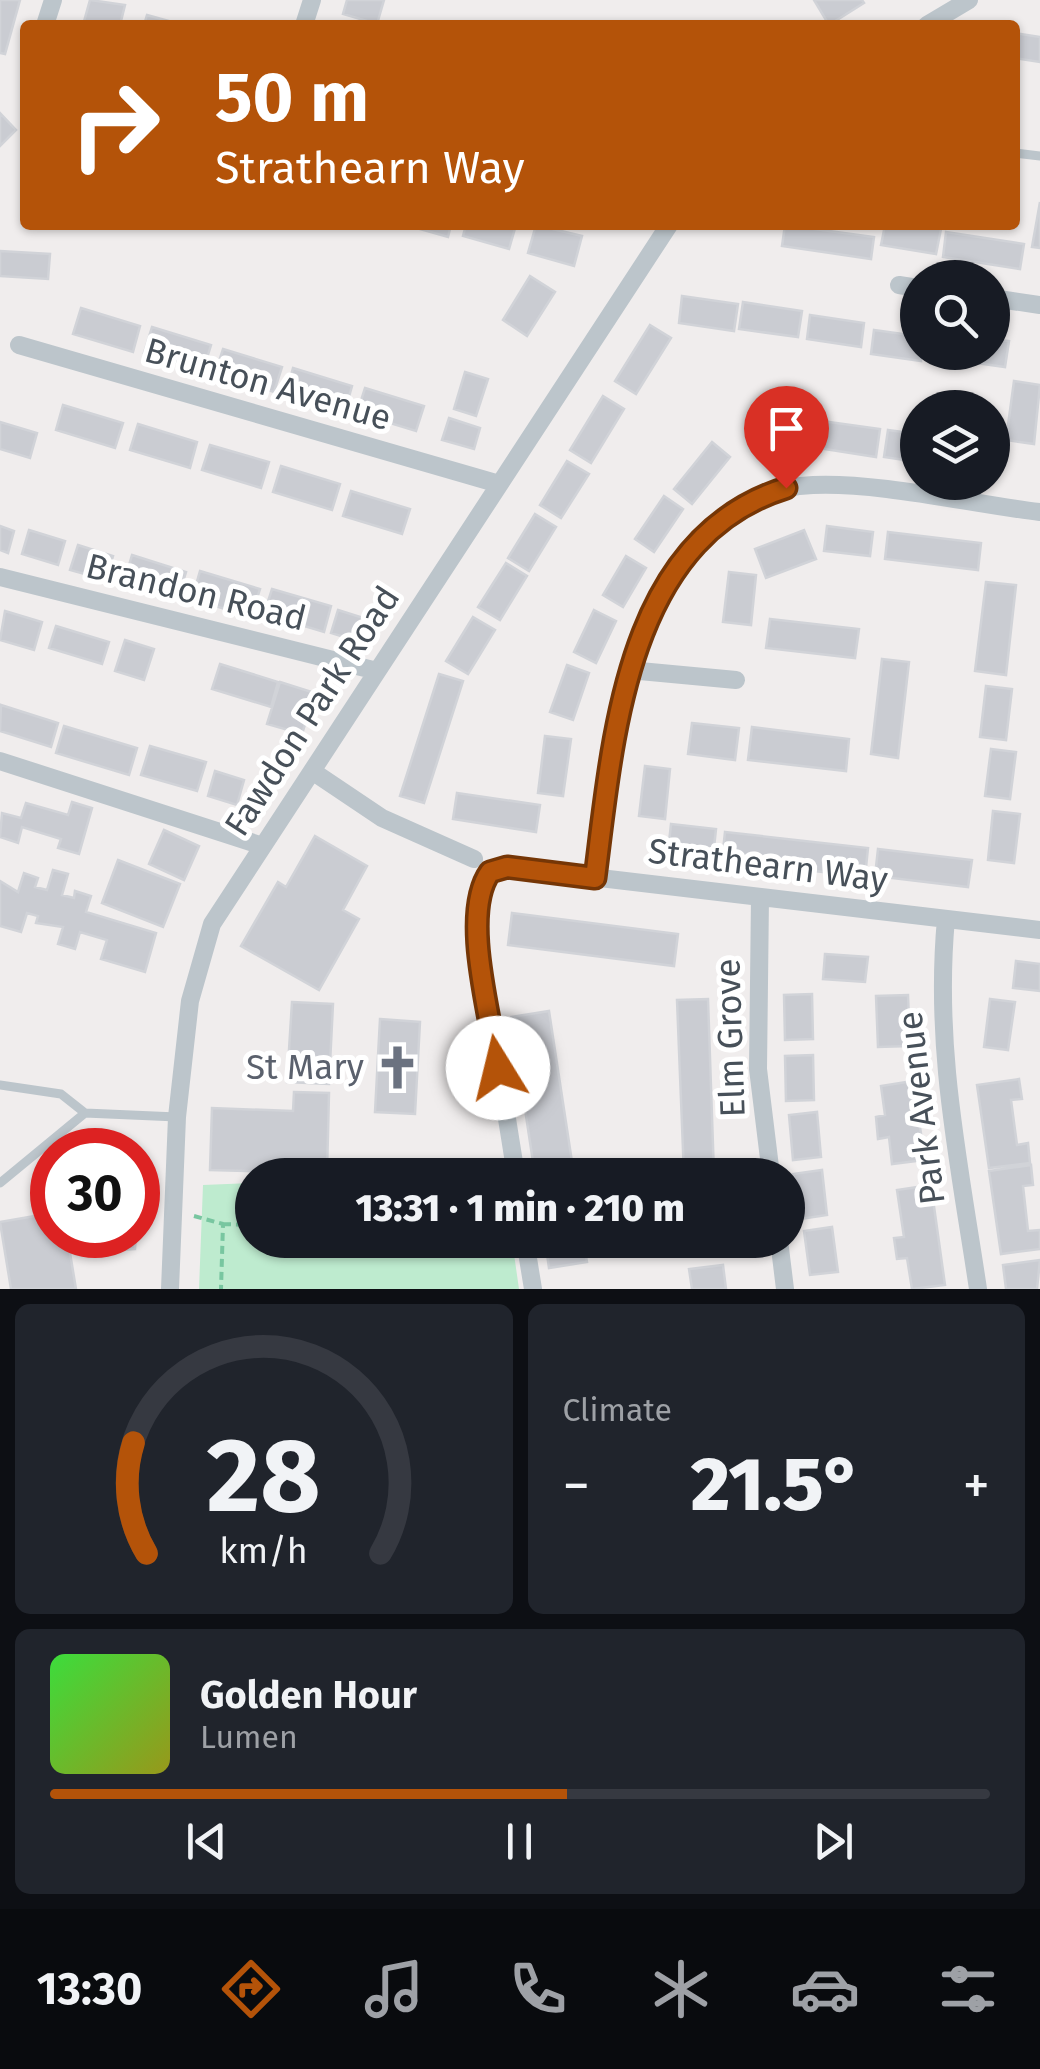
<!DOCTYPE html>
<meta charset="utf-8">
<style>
:root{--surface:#171b24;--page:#20242c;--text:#f1f3f6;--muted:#9ea1a6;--line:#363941;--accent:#b45309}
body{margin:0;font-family:"Fira Sans",sans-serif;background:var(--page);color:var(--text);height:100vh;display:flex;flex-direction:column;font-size:38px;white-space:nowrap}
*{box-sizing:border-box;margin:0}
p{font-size:32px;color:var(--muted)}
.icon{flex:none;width:55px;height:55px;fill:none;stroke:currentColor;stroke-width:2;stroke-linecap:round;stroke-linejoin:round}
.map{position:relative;height:1289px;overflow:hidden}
.sheet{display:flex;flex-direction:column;gap:15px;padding:15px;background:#0d0f14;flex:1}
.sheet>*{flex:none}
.guide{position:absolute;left:20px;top:20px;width:1000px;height:210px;border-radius:10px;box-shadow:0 2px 8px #0004;background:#b45309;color:#fff;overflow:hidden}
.tools{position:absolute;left:900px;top:260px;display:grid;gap:20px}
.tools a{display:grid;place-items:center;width:110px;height:110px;border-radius:50%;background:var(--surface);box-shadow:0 2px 8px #0004;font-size:50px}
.speed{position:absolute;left:30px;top:1128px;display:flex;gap:20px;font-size:50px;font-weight:700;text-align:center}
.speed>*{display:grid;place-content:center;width:130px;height:130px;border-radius:50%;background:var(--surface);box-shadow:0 2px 8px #0004;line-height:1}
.speed .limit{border:15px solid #d22;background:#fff;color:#111}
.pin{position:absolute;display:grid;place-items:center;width:85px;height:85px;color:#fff;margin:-102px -42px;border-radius:50% 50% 50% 0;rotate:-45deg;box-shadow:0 0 10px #0007}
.pin .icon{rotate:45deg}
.me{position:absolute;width:110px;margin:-55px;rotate:351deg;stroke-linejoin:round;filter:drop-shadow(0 0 8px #0008)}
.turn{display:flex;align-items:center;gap:35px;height:210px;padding:0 30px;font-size:45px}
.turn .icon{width:130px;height:130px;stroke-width:2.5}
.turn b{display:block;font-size:70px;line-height:85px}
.big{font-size:75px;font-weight:800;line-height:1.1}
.sheet .card{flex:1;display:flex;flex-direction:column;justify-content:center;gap:15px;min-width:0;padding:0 35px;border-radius:15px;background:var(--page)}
.sheet .dial{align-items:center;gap:0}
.dial svg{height:260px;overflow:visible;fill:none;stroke:var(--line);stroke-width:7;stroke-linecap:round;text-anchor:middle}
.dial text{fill:var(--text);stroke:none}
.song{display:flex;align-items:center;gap:30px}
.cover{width:120px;height:120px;border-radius:15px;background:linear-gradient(135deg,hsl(120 70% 55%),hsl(60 70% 35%))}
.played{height:10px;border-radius:5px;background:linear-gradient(90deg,var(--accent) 55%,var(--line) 55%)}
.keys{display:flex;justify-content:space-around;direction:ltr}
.heat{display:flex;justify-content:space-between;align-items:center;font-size:55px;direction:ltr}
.sheet .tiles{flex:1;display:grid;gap:15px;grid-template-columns:1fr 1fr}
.card:last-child{grid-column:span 2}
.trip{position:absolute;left:235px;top:1158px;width:570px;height:100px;border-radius:50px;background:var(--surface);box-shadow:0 2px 8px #0004;font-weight:800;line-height:100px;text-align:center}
.tabs{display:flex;height:160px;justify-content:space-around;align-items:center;background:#090b0e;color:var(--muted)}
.tabs .icon{width:70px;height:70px}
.tabs .active{color:var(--accent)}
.tabs b{font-size:45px;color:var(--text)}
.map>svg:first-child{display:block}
.green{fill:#beebcf}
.building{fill:#caccd2;stroke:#d1d3d8;stroke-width:2.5}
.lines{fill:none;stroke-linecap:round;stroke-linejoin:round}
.path{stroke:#78c6a0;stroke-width:4;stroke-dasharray:8 5;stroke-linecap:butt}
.lane{stroke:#bcc5cb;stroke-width:9}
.street{stroke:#bcc5cb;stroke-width:18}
.route-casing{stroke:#753606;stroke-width:25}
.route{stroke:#b45309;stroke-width:18}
.labels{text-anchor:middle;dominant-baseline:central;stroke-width:10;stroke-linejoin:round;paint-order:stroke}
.street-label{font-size:35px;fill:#475059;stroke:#fff}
.worship-label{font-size:35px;fill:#5b616d;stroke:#fff;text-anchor:end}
</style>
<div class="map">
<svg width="1040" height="1289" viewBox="0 0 1040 1289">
<rect width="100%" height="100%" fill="#f0eded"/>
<path class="green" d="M 252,1183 L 252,1240 L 512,1240 L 519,1289 L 199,1289 L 203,1185 Z"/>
<path class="building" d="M 0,0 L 20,0 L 5,54 L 0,53 Z
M 90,0 L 125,5 L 120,25 L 83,25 Z
M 347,0 L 384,0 L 377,24 L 343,14 Z
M 814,0 L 862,0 L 864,3 L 829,25 Z
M 147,15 L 183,25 L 144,25 Z
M 1015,33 L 1040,37 L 1040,62 L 1015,58 Z
M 0,113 L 16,130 L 0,146 Z
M 1040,202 L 1040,248 L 1032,247 Z
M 406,225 L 451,225 L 448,237 Z
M 466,225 L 516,225 L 509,249 L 463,236 Z
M 536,225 L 582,236 L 574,266 L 528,253 Z
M 785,225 L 874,237 L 871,259 L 782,246 Z
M 885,225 L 941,229 L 936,254 L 881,245 Z
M 946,232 L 1024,244 L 1020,269 L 943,257 Z
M 0,251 L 50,254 L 48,279 L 0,276 Z
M 530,276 L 555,292 L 527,336 L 503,320 Z
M 682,296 L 738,304 L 734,331 L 679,323 Z
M 743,302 L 802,311 L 798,337 L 739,329 Z
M 81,308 L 140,326 L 133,352 L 73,334 Z
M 810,315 L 864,323 L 861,347 L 807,339 Z
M 650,325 L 671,338 L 636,394 L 615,381 Z
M 152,327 L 211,345 L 203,371 L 144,353 Z
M 874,330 L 918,336 L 921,361 L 871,354 Z
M 992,339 L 1009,341 L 1005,367 L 933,357 L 933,352 L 992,352 Z
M 223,349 L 282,367 L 274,392 L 215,374 Z
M 293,368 L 352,386 L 345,411 L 286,393 Z
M 465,372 L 488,379 L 476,416 L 454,409 Z
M 1014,381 L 1040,385 L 1034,444 L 1006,440 Z
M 365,388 L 424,406 L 416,431 L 357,413 Z
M 603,396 L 624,409 L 591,463 L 570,450 Z
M 757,404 L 815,412 L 811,440 L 753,431 Z
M 63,405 L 123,423 L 115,448 L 56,430 Z
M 449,418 L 480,428 L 474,449 L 442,440 Z
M 822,421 L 880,429 L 876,457 L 818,448 Z
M 0,422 L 37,433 L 30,458 L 0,449 Z
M 138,424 L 197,442 L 190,468 L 130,450 Z
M 888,430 L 918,434 L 918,462 L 884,457 Z
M 712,442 L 730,457 L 692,504 L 674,489 Z
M 210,445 L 269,462 L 261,488 L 202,470 Z
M 567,461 L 589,474 L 561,518 L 540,505 Z
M 281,466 L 340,484 L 332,510 L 273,492 Z
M 351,491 L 410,509 L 402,534 L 343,516 Z
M 664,496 L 683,509 L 654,552 L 635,539 Z
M 535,514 L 556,527 L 529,571 L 508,558 Z
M 0,526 L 14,531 L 8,553 L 0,550 Z
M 827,526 L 873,532 L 870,556 L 824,551 Z
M 29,530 L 65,541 L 58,565 L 22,554 Z
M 804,530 L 816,559 L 766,578 L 755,549 Z
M 888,532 L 981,543 L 978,570 L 885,559 Z
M 78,545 L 113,556 L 106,580 L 70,570 Z
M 132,555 L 186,572 L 179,595 L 125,579 Z
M 626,556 L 646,568 L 623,607 L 603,595 Z
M 506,563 L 527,576 L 500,620 L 478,607 Z
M 200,571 L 260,589 L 251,617 L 192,599 Z
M 729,572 L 756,575 L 751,625 L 723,622 Z
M 986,582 L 1016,585 L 1006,675 L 975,671 Z
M 272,589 L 331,606 L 324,632 L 264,614 Z
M 338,610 L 370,620 L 363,643 L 331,633 Z
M 594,610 L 616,621 L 596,663 L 574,652 Z
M 5,611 L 42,622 L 34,650 L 0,640 Z
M 473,617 L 495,630 L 468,674 L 446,661 Z
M 770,619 L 859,629 L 855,658 L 766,648 Z
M 56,626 L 109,642 L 102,664 L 49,648 Z
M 125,640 L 154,649 L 144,680 L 115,671 Z
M 882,659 L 909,662 L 898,758 L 871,754 Z
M 220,664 L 278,682 L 271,707 L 212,689 Z
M 567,665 L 589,673 L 573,720 L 550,712 Z
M 439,674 L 463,681 L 424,803 L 400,796 Z
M 280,682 L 315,693 L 302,734 L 267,724 Z
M 986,686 L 1012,689 L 1006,740 L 980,737 Z
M 1,705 L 58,723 L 51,747 L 0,731 Z
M 692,723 L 739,728 L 735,760 L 688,754 Z
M 64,726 L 137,748 L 129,775 L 56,753 Z
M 752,727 L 849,739 L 846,771 L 748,760 Z
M 545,736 L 571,739 L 563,796 L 538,793 Z
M 150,746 L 206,762 L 197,791 L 141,775 Z
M 991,749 L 1016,752 L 1010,799 L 985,796 Z
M 645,766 L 670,769 L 665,819 L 639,816 Z
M 215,771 L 244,780 L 237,805 L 208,796 Z
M 457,793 L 540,805 L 536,832 L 453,819 Z
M 72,802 L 92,808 L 79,854 L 58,848 L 61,839 L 22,827 L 18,843 L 0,837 L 2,813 L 21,818 L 26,803 L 68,815 Z
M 993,811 L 1020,814 L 1014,863 L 988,860 Z
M 671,824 L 716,829 L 713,857 L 668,852 Z
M 164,830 L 199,846 L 184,880 L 149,864 Z
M 725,832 L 868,848 L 865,877 L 722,860 Z
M 315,836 L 367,866 L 343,910 L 359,919 L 319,990 L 241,946 L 278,882 L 286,887 Z
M 878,849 L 972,860 L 968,887 L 875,876 Z
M 118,860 L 180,884 L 163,927 L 102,903 Z
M 53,870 L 68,874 L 62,895 L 74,898 L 75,891 L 91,896 L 86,912 L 156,933 L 145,972 L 101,959 L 107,940 L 80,932 L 75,949 L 58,944 L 63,927 L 36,923 L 38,916 L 27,913 L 21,932 L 0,926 L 0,881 L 18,892 L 24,873 L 38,878 L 35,887 L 47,890 Z
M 512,913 L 678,934 L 674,966 L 508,945 Z
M 825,954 L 868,957 L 865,982 L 823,979 Z
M 1016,961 L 1040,964 L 1040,991 L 1013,988 Z
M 812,994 L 813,1039 L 785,1040 L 784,995 Z
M 908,995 L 910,1046 L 878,1047 L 876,996 Z
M 708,999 L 714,1175 L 684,1175 L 677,1000 Z
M 990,999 L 1015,1002 L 1008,1050 L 984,1047 Z
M 292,1002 L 333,1004 L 329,1084 L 287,1082 Z
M 549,1011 L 574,1175 L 535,1175 L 511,1017 Z
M 380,1019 L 420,1022 L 415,1114 L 375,1112 Z
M 813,1055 L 814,1100 L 786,1101 L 785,1056 Z
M 1019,1079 L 1022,1099 L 1011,1100 L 1017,1145 L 1028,1143 L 1030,1163 L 989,1168 L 977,1085 Z
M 913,1081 L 925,1160 L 892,1164 L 889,1137 L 878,1139 L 876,1117 L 885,1115 L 881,1086 Z
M 294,1092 L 329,1093 L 327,1173 L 210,1170 L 212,1108 L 293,1111 Z
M 817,1112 L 821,1157 L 793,1160 L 789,1115 Z
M 1031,1165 L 1033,1185 L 1023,1186 L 1028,1231 L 1040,1230 L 1040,1249 L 1001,1254 L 989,1171 Z
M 822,1170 L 827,1215 L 800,1219 L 793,1174 Z
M 931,1185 L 945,1285 L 912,1289 L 907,1258 L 897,1259 L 894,1238 L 904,1237 L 897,1190 Z
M 52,1213 L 52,1235 L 136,1235 L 135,1249 L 70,1253 L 76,1289 L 11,1289 L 0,1222 Z
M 832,1227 L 838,1272 L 810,1275 L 804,1231 Z
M 545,1240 L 583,1240 L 587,1262 L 549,1268 Z
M 687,1240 L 717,1240 L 717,1250 L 687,1251 Z
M 1040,1260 L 1037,1289 L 1006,1289 L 1003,1265 Z
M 723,1265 L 726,1289 L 692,1289 L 689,1269 Z"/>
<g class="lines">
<path class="path" d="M 194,1216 L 223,1224 L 221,1289
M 223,1224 L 252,1225"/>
<path class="lane" d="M 1015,153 L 1040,156
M 0,1085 L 61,1094 L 85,1113
M 0,1183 L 85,1113 L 177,1117"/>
<path class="street" d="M 45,25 L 53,0
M 304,25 L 312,0
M 927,25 L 969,0
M 899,285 L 918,288
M 992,298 L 1040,305
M 19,345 L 499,484
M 0,577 L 377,671
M 629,670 L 736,680
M 0,761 L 263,846
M 312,771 L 382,818 L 474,859
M 595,878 C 603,813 607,745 625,682 C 650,595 712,488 813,485 C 879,482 972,504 1040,512
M 760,897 L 758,1069 L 771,1175
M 946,919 C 934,1047 959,1162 978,1289
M 516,1175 L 476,925 L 480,888 L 490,873 L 507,867 L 1040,930
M 525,1240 L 533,1289
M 779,1240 L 785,1289
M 170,1289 L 177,1117 L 190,1001 L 212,924 L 669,225"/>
</g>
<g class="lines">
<defs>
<path id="route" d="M 498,1068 C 491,1018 460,914 490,872 L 507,867 L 595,878 C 613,739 625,538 786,488"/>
</defs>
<use href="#route" class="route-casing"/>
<use href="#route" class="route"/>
</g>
<defs>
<symbol id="church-bare" viewBox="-9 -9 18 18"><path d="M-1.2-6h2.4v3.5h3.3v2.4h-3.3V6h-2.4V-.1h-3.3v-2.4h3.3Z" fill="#6b7280" stroke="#fff" stroke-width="2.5" paint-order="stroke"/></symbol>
</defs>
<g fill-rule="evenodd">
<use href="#church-bare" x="366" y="1036" width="63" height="63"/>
</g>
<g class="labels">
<g class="street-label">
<text transform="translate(268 384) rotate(16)">Brunton Avenue</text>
<text transform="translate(196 592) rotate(14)">Brandon Road</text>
<text transform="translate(312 711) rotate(-57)">Fawdon Park Road</text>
<text transform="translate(768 865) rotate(7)">Strathearn Way</text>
<text transform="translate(730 1038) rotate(-92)">Elm Grove</text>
<text transform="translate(921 1108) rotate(-97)">Park Avenue</text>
</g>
<g class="worship-label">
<text x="364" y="1067">St Mary</text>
</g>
</g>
</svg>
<div class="tools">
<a><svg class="icon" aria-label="search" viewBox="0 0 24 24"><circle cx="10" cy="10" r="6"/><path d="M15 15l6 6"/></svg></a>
<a><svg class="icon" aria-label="layers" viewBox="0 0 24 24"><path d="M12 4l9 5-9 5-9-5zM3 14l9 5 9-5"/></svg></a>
</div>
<div class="speed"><div class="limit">30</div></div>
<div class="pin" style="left:786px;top:488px;background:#d93025"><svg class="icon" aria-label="arrive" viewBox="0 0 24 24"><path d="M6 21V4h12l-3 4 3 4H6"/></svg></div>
<svg class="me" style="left:498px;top:1068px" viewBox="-20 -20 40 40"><circle r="19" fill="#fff"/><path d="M0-13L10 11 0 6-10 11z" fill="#b45309"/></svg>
<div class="trip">13:31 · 1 min · 210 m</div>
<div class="guide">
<div class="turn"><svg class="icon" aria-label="right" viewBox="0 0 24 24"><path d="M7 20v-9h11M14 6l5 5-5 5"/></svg><div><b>50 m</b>Strathearn Way</div></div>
</div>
</div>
<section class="sheet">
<div class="tiles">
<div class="card dial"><svg viewBox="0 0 100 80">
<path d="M14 69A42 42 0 1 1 86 69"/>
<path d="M14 69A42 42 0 0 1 10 35" stroke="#b45309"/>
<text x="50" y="56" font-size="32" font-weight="700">28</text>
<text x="50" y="72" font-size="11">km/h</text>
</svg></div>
<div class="card"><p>Climate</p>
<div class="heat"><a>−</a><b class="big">21.5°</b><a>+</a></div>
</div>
<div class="card">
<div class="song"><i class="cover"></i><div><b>Golden Hour</b><p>Lumen</p></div></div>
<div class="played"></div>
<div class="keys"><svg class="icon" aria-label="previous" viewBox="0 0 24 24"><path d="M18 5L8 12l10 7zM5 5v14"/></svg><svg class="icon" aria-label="pause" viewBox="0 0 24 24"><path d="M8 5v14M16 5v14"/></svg><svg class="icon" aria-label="next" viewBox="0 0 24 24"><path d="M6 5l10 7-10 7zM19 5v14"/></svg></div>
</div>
</div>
</section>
<nav class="tabs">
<b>13:30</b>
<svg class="icon active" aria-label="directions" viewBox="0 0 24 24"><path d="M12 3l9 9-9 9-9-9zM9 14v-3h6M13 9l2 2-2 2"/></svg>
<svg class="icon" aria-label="music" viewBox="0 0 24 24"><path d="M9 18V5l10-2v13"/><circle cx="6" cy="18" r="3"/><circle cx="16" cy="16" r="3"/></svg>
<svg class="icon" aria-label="phone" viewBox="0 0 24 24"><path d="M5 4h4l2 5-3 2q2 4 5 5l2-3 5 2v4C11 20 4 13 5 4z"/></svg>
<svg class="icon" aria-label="climate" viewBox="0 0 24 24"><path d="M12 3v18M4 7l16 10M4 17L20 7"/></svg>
<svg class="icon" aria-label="car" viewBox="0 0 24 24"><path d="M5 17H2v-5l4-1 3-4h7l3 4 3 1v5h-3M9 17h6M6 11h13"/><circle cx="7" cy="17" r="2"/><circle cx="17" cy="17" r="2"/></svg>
<svg class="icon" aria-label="filters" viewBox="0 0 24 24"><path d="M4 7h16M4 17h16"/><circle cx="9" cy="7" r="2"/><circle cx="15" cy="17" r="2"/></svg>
</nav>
